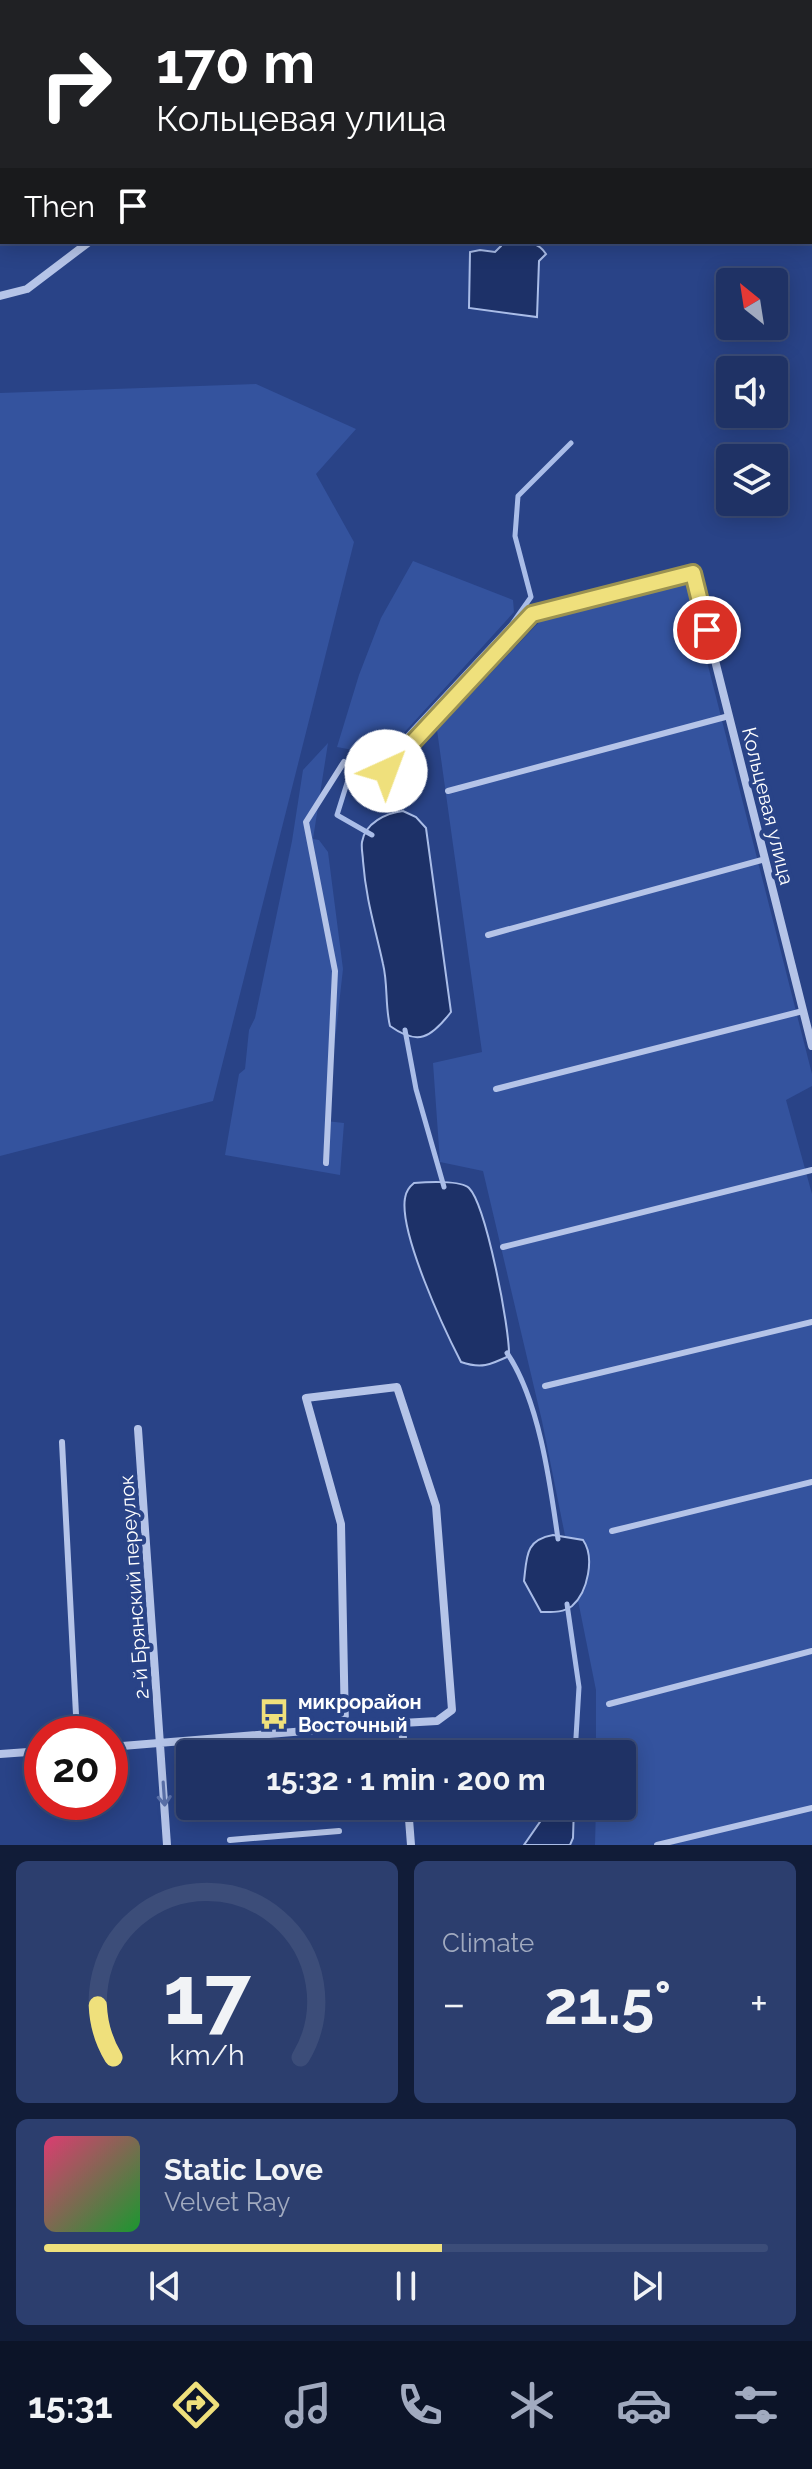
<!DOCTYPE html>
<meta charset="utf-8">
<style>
:root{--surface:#1f3265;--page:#2c3e6e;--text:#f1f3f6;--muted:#a1aabf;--line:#3c4d79;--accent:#efe07c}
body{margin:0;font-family:Raleway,sans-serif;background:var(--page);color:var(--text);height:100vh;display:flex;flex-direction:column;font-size:30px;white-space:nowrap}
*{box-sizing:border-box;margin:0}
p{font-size:26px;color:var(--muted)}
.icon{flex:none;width:44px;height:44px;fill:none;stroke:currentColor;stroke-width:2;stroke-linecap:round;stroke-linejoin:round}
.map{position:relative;height:1845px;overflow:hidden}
.drawer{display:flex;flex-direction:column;gap:16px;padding:16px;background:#111c38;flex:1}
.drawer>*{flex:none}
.hud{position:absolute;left:0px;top:0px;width:812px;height:244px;box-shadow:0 4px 20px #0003,0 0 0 2px var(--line);background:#202124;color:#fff;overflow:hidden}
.needle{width:52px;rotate:330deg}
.tools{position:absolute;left:716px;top:268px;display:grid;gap:16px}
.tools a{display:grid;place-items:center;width:72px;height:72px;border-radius:8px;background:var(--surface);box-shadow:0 4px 20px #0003,0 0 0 2px var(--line);font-size:40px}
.speed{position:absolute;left:24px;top:1716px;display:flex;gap:16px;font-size:40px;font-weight:700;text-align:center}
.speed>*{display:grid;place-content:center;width:104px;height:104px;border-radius:50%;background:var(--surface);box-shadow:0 4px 20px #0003,0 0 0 2px var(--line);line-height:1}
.speed .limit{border:12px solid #d22;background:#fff;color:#111}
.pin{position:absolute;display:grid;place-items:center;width:68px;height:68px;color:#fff;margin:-34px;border:4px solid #fff;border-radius:50%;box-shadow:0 2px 8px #0007}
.me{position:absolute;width:88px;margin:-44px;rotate:43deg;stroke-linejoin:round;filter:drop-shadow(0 0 6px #0008)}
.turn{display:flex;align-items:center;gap:28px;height:168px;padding:0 24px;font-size:36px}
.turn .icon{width:104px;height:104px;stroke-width:2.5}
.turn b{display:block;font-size:56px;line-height:68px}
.then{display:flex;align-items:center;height:76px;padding:0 24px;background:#0003;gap:16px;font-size:30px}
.big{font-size:60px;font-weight:700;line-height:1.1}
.drawer .tile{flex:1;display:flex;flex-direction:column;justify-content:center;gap:12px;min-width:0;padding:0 28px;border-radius:12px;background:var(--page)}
.drawer .dial{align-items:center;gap:0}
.dial svg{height:208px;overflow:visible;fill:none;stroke:var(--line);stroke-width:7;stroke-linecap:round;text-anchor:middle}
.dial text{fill:var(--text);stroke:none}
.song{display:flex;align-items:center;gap:24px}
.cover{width:96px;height:96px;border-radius:12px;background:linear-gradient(135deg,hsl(340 70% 55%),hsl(130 70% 35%))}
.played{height:8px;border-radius:4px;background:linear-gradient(90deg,var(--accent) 55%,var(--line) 55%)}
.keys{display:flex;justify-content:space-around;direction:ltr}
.heat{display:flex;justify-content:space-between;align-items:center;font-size:44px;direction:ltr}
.drawer .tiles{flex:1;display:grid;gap:16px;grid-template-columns:1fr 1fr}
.tile:last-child{grid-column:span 2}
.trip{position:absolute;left:176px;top:1740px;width:460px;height:80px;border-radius:8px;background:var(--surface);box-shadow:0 4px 20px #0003,0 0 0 2px var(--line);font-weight:700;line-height:80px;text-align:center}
.tab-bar{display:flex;height:128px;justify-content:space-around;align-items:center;background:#0c1428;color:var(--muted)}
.tab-bar .icon{width:56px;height:56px}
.tab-bar .active{color:var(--accent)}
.tab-bar b{font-size:36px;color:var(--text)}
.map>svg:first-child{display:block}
.green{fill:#34539e}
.water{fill:#1d3168;stroke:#aabde8;stroke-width:2}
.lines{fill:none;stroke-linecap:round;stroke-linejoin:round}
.stream{stroke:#aabde8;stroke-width:5}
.lane{stroke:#b5c4e8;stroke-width:6}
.street{stroke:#b5c4e8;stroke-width:8}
.oneway{stroke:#5a70a9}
.route-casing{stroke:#9b9251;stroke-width:20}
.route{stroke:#efe07c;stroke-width:14}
.labels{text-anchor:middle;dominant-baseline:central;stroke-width:8;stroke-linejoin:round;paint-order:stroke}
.street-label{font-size:20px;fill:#fff;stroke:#294387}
.poi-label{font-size:20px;font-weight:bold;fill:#fff;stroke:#294387;text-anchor:start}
</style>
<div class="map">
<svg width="812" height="1845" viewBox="0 0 812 1845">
<rect width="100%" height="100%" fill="#294387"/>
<path class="green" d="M 256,384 L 356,429 L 316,474 L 354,542 L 213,1101 L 0,1156 L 0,393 Z
M 413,561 L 513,600 L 514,612 L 391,747 L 374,754 L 337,747 L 359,675 L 381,618 Z
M 687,583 L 812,1074 L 812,1086 L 786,1100 L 812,1194 L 812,1845 L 595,1845 L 596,1806 L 622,1806 L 622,1754 L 596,1754 L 596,1690 L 542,1421 L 483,1171 L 440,1162 L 433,1063 L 482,1052 L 437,730 L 541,620 Z
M 328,743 L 313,839 L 319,840 L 328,852 L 343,969 L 326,1121 L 344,1123 L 340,1175 L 225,1155 L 239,1074 L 245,1069 L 249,1030 L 255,1018 L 292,841 L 303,770 Z"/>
<path class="water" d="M 501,242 C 519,242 536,238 546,254 L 539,261 L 537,317 L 469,308 L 470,252 L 480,250 L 495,252 L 501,246 Z
M 403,811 L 416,817 L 426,828 L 451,1012 C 431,1038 418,1046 390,1026 C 385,1006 388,984 383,964 C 375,927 366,900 363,861 C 363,856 361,848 362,842 C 365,823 386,813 403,811 Z
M 414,1183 C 426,1182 461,1180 469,1188 C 486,1205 510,1329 509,1356 C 490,1365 481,1369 461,1362 C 444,1329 399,1233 405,1198 C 406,1191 409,1187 414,1183 Z
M 553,1535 L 583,1540 C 595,1557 588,1592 572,1606 C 563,1613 552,1612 541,1612 L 524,1581 C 527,1556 525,1540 553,1535 Z
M 551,1806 L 574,1806 L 573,1838 L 570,1845 L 524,1845 Z"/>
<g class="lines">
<path class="stream" d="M 372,835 L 337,815 L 348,780 L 396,748 L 512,624 L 531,597 L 515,536 L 518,496 L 571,443
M 405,1030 L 416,1089 L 444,1187
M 507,1353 C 539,1400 550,1482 558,1539
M 567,1604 L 579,1687 L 575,1754"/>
<path class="lane" d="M 492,0 L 493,2
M 810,127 L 812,128
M 810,221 L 812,224
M 448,791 L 729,716
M 488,935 L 765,859
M 496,1089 L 803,1011
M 326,1163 L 335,971 L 306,822 L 344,762 L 375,783 L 532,614 L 693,573
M 503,1247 L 812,1170
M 545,1386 L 812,1322
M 62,1442 L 77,1734
M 612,1531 L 812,1482
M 609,1704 L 812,1651
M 230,1840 L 339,1831
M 657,1845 L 812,1808"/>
<path class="street" d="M 102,2 L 102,0
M 412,2 L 415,0
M 0,296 L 27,289 L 89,242
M 693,573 L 812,1046
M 138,1429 L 167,1845
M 345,1727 L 341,1524 L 306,1398 L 397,1387 L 436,1506 L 452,1710 L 437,1721 L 402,1723
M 110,1747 L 402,1723 L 404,1754
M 0,1754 L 42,1751
M 408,1806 L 411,1845"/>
</g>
<defs><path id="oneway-shaft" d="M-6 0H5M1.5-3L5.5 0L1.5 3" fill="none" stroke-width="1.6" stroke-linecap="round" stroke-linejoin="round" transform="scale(2)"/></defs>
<use class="oneway" href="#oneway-shaft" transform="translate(164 1794) rotate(86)"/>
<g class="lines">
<defs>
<path id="route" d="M 386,771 L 532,614 L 693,573 L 707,630"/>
</defs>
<use href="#route" class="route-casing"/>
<use href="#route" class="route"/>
</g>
<defs>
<symbol id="bus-bare" viewBox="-9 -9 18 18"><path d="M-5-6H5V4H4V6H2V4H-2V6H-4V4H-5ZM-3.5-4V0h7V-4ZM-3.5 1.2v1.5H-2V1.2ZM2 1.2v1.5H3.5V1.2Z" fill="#efe07c" stroke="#294387" stroke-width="2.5" paint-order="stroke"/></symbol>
</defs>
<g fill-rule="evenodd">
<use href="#bus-bare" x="252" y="1692" width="44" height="44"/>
</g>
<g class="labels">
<g class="street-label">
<text transform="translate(768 806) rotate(76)">Кольцевая улица</text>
<text transform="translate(134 1587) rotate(-94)">2-й Брянский переулок</text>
</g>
<g class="poi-label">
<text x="298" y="1702">микрорайон<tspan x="298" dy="23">Восточный</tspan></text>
</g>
</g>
</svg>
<div class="tools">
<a><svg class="needle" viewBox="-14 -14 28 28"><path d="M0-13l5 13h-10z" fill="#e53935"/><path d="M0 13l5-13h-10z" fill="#a1aabf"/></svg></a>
<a><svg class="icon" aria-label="sound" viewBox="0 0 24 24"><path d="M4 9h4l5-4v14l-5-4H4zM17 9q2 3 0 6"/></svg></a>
<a><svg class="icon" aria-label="layers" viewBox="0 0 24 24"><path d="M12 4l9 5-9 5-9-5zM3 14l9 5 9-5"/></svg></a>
</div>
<div class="speed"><div class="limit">20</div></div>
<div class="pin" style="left:707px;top:630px;background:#d93025"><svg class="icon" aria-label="arrive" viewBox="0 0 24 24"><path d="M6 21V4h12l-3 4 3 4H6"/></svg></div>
<svg class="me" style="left:386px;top:771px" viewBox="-20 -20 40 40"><circle r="19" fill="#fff"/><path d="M0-13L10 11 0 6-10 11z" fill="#efe07c"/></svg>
<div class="trip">15:32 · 1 min · 200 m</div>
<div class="hud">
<div class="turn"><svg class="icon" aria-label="right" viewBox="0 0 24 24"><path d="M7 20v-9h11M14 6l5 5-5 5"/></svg><div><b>170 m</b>Кольцевая улица</div></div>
<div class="then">Then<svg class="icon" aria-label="arrive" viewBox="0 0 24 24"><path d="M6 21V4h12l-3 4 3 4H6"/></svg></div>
</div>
</div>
<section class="drawer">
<div class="tiles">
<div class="tile dial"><svg viewBox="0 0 100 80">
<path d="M14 69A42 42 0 1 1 86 69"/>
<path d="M14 69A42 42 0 0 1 8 49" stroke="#efe07c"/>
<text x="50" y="56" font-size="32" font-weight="700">17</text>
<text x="50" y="72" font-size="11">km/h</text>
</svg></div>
<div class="tile"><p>Climate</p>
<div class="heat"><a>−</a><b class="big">21.5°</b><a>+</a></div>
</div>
<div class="tile">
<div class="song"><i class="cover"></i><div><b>Static Love</b><p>Velvet Ray</p></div></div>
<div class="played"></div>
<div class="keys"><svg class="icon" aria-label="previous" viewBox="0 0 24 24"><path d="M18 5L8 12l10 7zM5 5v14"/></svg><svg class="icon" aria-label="pause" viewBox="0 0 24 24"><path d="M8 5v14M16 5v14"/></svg><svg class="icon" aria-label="next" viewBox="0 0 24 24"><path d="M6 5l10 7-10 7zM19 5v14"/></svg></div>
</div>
</div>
</section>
<nav class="tab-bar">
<b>15:31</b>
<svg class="icon active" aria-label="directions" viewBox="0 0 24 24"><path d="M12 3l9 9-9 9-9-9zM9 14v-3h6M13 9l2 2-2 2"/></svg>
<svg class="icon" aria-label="music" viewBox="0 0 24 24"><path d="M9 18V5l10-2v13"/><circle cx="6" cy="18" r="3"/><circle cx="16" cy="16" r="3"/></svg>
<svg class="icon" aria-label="phone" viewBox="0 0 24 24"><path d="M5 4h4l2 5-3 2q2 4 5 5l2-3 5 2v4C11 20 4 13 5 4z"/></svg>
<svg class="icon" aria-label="climate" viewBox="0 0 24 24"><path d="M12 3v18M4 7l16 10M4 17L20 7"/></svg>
<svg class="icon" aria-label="car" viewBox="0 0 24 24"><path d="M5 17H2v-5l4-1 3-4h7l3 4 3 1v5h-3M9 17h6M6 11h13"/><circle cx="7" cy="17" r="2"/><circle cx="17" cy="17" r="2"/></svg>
<svg class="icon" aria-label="filters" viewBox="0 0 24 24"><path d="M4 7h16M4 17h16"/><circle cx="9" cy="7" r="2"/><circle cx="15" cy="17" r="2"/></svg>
</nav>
